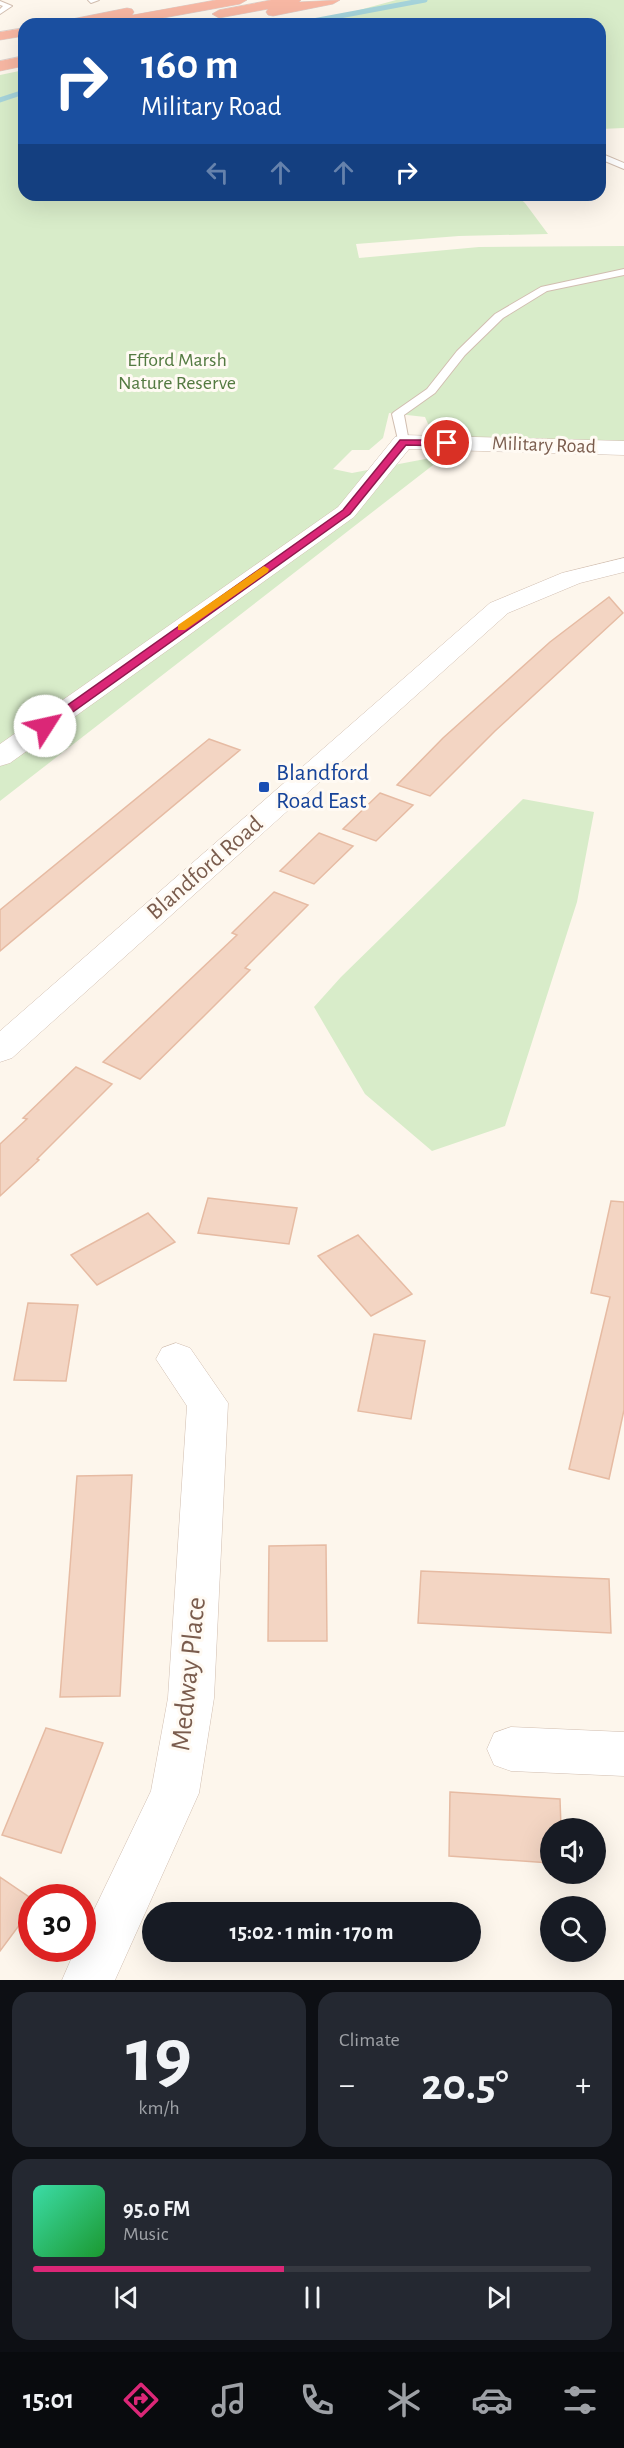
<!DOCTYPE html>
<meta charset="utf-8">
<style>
:root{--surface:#171b24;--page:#242831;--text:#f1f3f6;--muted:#9ea1a6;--line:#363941;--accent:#db2777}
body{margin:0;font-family:"Alegreya Sans",sans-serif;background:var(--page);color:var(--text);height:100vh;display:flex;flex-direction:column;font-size:22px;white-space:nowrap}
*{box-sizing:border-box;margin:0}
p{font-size:20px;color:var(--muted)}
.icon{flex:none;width:33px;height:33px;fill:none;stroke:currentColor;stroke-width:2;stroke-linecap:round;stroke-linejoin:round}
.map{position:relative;height:1980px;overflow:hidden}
.side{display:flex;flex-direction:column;gap:12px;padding:12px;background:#0d0f14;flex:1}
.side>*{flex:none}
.guide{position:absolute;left:18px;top:18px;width:588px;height:183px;border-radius:18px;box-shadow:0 6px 24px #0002;background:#1a4fa0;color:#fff;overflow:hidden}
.buttons{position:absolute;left:540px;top:1818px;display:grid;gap:12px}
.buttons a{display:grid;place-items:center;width:66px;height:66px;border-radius:50%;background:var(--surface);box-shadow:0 6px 24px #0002;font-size:30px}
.speed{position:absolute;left:18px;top:1884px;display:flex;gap:12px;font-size:30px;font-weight:700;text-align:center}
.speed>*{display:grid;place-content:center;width:78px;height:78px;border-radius:50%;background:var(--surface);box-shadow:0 6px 24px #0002;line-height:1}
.speed .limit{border:9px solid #d22;background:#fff;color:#111}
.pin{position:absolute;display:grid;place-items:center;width:51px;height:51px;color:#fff;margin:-26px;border:3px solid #fff;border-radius:50%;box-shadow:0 2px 6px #0007}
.me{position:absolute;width:66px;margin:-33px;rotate:55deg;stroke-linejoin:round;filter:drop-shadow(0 0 4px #0008)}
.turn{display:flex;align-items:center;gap:21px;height:126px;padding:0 24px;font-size:27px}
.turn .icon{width:78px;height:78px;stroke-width:2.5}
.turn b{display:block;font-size:42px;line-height:51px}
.lanes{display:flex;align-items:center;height:57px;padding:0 24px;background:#0003;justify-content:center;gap:30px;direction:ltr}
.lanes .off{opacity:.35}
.big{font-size:45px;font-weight:700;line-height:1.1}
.side .tile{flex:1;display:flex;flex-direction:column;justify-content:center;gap:9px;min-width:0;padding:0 21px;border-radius:18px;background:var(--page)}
.side .dial{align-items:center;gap:0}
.dial b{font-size:78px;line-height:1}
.song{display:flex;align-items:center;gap:18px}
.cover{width:72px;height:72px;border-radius:9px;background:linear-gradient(135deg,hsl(160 70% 55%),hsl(130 70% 35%))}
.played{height:6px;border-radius:3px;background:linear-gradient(90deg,var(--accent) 45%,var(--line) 45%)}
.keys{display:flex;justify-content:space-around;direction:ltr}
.heat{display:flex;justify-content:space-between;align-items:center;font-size:33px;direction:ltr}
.side .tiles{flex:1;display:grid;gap:12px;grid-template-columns:1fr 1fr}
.tile:last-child{grid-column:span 2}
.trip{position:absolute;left:142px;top:1902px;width:339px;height:60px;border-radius:30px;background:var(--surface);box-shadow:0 6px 24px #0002;font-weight:700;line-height:60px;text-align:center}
.dock{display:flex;height:96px;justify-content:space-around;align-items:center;background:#090b0e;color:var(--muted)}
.dock .icon{width:42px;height:42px}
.dock .current{color:var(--accent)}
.dock b{font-size:27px;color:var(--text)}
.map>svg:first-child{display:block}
.green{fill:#d8ecc9}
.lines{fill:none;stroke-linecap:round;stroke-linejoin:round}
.stream{stroke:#a5d3da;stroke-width:5}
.building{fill:#f3d5c3;stroke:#e6bba3;stroke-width:1.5}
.lane-casing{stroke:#d1beb0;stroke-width:2}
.street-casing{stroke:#d1beb0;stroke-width:1}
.highway-casing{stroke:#dad1cd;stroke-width:1}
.lane{fill:#fff;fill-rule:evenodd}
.street{fill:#fff;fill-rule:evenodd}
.highway{fill:#f7b7a3;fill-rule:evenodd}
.route{fill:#db2777;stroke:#8e194d;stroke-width:1.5}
.slow{fill:#f59e0b}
.transit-dot{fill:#1a4fb4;stroke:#fffaf3;stroke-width:2}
.labels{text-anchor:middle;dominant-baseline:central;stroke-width:6;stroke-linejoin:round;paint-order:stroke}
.far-park-label{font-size:20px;fill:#537a41;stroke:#fffaf3}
.far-street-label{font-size:20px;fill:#7a5c4d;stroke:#fffaf3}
.transit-label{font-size:24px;fill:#164399;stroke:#fffaf3;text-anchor:start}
.street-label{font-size:24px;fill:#7a5c4d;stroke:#fffaf3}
.near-street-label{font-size:28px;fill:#7a5c4d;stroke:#fffaf3}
</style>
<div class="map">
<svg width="624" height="1980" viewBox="0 0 624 1980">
<rect width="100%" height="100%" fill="#fdf6ec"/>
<path class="green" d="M 396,0 L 624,0 L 624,128 L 600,129 L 600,24 L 287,24 L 341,15 Z
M 24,70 L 24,195 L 516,195 L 525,203 L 548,234 L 459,236 L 356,244 L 359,258 L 479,247 L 624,246 L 624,444 L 434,438 L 425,417 L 389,413 L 383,438 L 369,450 L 352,450 L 333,469 L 352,473 L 446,455 L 0,801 L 0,75 Z
M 523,799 L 594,812 L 577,902 L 505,1126 L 432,1151 L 365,1094 L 314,1007 L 341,977 Z"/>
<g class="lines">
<path class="stream" d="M 297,24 L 425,0
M 0,100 L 24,92"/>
</g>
<path class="building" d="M 609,597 L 623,613 L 495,731 L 430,796 L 397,785 L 443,738 L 550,642 Z
M 209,739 L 240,750 L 0,951 L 0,910 Z
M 380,793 L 413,805 L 376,841 L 343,829 Z
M 319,833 L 353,846 L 314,884 L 280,871 Z
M 274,892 L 308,905 L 245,968 L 250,970 L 205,1015 L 140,1079 L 103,1062 L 237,935 L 232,933 Z
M 76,1067 L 112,1084 L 37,1159 L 39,1160 L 0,1196 L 0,1144 L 27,1119 L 23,1118 Z
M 208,1198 L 297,1208 L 289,1244 L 198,1233 Z
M 611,1201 L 624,1202 L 624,1410 L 609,1479 L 569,1469 L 610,1297 L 591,1293 Z
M 148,1213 L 175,1242 L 97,1285 L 71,1255 Z
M 358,1235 L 412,1294 L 371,1316 L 318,1256 Z
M 28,1303 L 78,1305 L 66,1381 L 14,1380 Z
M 374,1334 L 425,1341 L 411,1419 L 358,1411 Z
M 132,1475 L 120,1696 L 60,1697 L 77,1476 Z
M 326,1545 L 327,1641 L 268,1641 L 269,1546 Z
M 421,1571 L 609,1579 L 611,1633 L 418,1623 Z
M 46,1728 L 103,1743 L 61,1853 L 2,1835 Z
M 450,1792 L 560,1799 L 561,1828 L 550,1828 L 550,1863 L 449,1856 Z
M 0,1877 L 32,1899 L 32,1908 L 0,1951 Z"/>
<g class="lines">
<defs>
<path id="lane" d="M 88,0 L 99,0 L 91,3 Z
M 0,1 L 12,6 L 0,14 L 0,9 L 3,6 L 0,5 Z
M 600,153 L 624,163 L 624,169 L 600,159 Z
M 624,269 L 624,275 L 547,291 L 503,318 L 465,355 L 435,393 L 404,415 L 409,442 L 407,444 L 399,444 L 392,414 L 394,412 L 427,389 L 457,351 L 495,314 L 541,287 Z"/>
<path id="street" d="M 403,435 L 624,441 L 624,455 L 409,449 L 354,517 L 10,763 L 0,766 L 0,744 L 338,507 L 395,437 Z
M 624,558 L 624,572 L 580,583 L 508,613 L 12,1058 L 0,1062 L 0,1031 L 490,603 L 562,573 Z
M 176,1343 L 190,1348 L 228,1403 L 214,1698 L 199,1793 L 115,1980 L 62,1980 L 76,1948 L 82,1948 L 82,1935 L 151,1791 L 168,1698 L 187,1406 L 156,1359 L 162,1348 Z
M 511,1727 L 624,1732 L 624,1776 L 511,1771 L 494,1765 L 487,1749 L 494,1733 Z"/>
<path id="highway" d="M 216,0 L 247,0 L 240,4 L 130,24 L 99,24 L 100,22 L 60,24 L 67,20 L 127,8 L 132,9 L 134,12 L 132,15 Z
M 271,0 L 301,0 L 299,2 L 340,0 L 333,4 L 273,16 L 268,15 L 266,12 L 268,9 L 219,18 L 212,14 L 219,10 Z
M 24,28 L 24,36 L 0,40 L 0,32 Z
M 24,56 L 24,66 L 0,71 L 0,61 Z"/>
</defs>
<use href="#lane" class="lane-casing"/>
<use href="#street" class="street-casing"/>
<use href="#highway" class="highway-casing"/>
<use href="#lane" class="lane"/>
<use href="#street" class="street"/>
<use href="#highway" class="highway"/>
</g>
<path class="route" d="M 400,440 L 447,440 L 452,443 L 447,446 L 406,445 L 350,514 L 49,729 L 41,729 L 41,724 L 343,510 Z"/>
<path class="slow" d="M 264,566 L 269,569 L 268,572 L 185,630 L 178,630 L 178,625 Z"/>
<rect class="transit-dot" x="258" y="781" width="12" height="12" rx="3"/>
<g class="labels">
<g class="far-park-label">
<text x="177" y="360">Efford Marsh<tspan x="177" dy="23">Nature Reserve</tspan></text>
</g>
<g class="far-street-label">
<text transform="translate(544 445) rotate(2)">Military Road</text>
</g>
<g class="transit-label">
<text x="276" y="773">Blandford<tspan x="276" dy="28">Road East</tspan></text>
</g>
<g class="street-label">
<text transform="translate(205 868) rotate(-41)">Blandford Road</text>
</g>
<g class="near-street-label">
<text transform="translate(189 1674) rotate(-84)">Medway Place</text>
</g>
</g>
</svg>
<div class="buttons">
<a><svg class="icon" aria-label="sound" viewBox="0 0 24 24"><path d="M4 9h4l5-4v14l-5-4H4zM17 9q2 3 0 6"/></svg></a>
<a><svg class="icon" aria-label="search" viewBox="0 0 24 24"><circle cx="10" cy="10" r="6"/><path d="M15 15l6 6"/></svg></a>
</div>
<div class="speed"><div class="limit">30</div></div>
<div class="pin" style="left:447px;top:443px;background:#d93025"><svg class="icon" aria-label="arrive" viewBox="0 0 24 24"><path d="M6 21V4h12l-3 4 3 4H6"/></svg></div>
<svg class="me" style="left:45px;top:726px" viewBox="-20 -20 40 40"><circle r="19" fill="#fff"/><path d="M0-13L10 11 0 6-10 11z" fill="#db2777"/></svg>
<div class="trip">15:02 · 1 min · 170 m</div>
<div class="guide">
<div class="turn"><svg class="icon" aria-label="right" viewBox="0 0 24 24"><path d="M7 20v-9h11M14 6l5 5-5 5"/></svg><div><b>160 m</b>Military Road</div></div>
<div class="lanes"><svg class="icon off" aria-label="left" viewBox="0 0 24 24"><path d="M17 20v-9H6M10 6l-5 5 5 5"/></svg><svg class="icon off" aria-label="ahead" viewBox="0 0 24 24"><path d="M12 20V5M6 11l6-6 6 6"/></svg><svg class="icon off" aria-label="ahead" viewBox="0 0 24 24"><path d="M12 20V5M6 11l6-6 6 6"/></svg><svg class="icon" aria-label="right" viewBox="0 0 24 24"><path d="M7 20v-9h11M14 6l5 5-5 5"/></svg></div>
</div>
</div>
<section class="side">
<div class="tiles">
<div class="tile dial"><b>19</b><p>km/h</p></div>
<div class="tile"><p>Climate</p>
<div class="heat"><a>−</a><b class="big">20.5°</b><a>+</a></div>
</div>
<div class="tile">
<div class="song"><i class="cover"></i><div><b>95.0 FM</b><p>Music</p></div></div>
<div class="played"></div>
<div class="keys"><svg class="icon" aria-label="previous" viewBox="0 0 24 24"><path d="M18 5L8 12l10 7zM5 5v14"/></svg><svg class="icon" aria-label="pause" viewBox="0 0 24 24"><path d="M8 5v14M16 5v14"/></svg><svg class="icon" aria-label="next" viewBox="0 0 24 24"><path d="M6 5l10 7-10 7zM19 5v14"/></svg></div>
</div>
</div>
</section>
<nav class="dock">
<b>15:01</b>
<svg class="icon current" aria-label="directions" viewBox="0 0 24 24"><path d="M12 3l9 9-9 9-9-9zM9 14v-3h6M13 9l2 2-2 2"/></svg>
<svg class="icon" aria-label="music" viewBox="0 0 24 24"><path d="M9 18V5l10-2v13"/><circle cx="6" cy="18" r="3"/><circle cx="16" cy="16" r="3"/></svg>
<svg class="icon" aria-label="phone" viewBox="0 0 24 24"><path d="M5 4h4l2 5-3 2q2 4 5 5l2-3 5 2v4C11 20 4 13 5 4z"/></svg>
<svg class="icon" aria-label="climate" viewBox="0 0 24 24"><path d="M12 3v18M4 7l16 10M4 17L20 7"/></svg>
<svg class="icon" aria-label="car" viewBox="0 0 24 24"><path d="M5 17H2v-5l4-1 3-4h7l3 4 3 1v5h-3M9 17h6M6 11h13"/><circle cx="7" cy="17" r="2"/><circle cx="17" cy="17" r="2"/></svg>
<svg class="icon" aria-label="filters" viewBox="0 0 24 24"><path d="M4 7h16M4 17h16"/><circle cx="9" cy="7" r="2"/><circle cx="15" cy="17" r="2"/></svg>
</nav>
